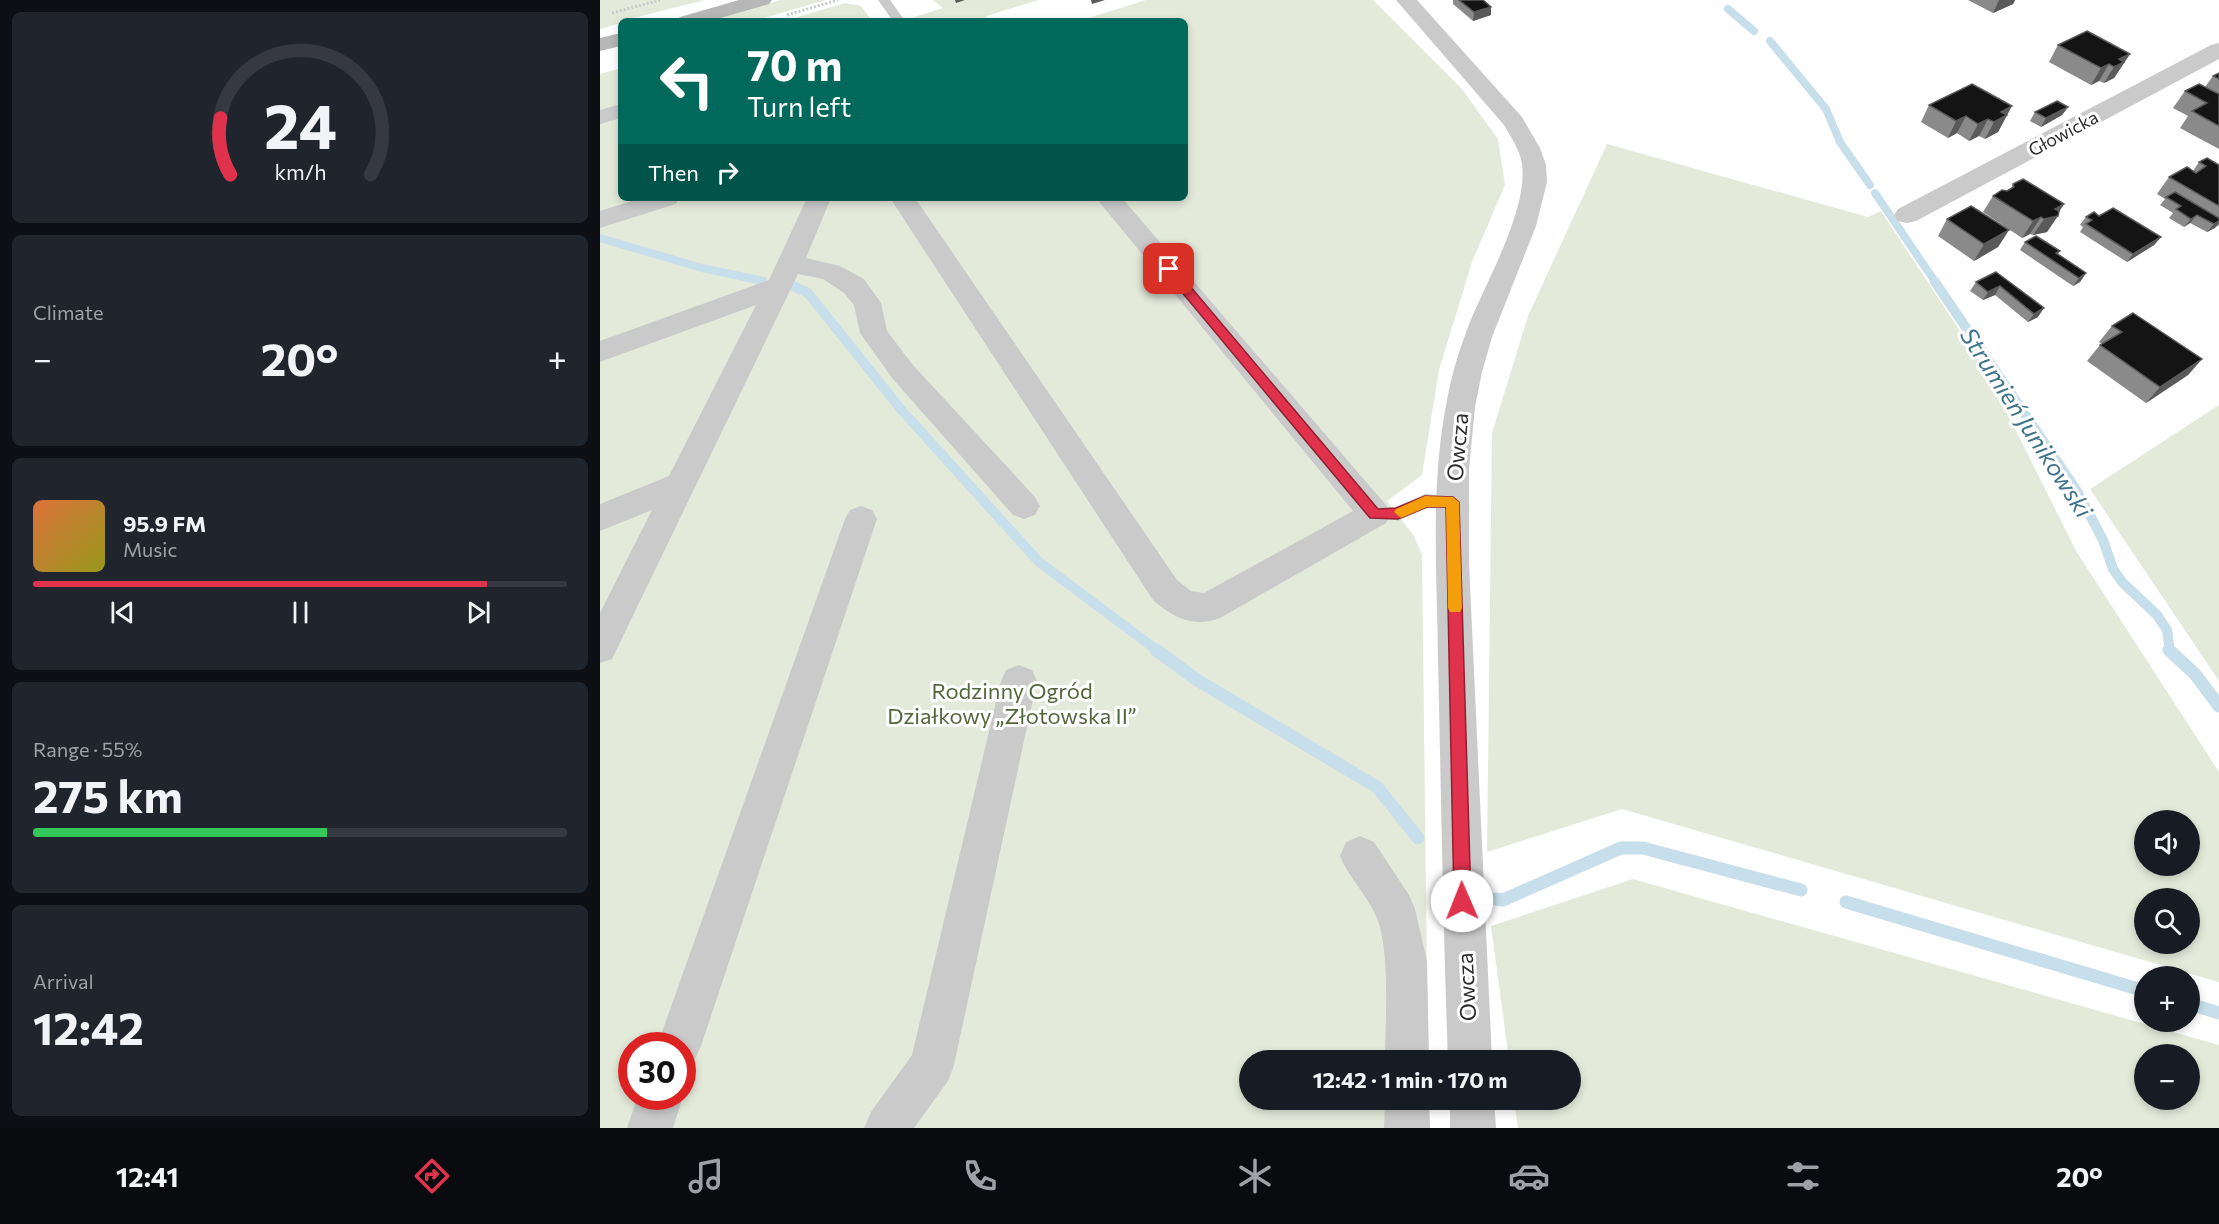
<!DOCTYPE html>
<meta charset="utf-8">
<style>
:root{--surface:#171b24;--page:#20242c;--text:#f1f3f6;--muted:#9ea1a6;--line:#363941;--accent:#e0324c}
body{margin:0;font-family:Commissioner,sans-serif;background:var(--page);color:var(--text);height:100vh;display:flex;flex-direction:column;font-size:22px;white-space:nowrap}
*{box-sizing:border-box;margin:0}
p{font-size:20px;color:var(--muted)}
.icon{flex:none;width:33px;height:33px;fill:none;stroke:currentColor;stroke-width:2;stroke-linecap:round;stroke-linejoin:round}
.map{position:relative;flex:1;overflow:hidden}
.details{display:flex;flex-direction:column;gap:12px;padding:12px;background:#0d0f14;width:600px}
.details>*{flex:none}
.hud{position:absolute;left:18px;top:18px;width:570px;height:183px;border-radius:9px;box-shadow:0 3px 9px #0003;background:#00695c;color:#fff;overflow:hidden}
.buttons{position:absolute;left:1534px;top:810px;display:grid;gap:12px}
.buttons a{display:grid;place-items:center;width:66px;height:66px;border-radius:50%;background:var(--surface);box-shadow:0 3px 9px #0003;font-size:30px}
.speed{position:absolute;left:18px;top:1032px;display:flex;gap:12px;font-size:30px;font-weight:700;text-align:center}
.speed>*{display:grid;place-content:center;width:78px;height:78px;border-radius:50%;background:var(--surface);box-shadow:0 3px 9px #0003;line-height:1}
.speed .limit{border:9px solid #d22;background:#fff;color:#111}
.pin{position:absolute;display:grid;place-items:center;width:51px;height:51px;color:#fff;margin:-26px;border-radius:12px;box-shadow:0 3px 9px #0006}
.me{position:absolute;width:66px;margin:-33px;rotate:359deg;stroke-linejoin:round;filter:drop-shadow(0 0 4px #0008)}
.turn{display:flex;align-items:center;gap:21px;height:126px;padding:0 30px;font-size:27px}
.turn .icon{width:78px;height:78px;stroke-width:2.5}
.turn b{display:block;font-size:42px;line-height:51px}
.then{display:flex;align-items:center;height:57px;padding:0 30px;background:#0003;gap:12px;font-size:22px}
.big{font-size:45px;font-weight:700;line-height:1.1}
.details .widget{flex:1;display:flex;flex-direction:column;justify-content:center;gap:9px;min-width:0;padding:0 21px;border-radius:9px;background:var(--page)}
.details .dial{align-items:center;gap:0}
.dial svg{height:156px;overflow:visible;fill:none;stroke:var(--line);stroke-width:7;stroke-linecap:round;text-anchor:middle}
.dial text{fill:var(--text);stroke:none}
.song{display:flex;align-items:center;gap:18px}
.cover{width:72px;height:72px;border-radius:9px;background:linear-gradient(135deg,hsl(20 70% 55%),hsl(60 70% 35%))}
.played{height:6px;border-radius:3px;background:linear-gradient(90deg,var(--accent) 85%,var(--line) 85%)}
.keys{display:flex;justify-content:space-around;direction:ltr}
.heat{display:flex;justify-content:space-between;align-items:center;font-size:33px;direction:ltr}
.charge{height:9px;border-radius:4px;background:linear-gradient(90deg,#34c759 55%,var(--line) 0)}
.trip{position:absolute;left:639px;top:1050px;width:342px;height:60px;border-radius:30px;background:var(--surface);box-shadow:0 3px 9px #0003;font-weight:700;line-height:60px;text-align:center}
.menu{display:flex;height:96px;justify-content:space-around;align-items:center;background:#090b0e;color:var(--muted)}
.menu .icon{width:42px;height:42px}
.menu .on{color:var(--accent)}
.menu b{font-size:27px;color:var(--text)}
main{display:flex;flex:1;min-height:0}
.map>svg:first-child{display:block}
.green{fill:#e4eada;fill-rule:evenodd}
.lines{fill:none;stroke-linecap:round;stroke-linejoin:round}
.stream-far2{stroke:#c7dfea;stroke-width:8}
.stream-far1{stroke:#c7dfea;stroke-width:10}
.stream{stroke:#c7dfea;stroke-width:13}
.path{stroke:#cacaca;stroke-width:3;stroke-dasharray:2 2;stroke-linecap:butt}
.lane{fill:#cacaca;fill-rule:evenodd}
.street{fill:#cacaca;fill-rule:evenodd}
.secondary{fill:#b7b7b7;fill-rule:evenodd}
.wall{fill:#8a8a8a}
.shaded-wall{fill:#5a5a5a}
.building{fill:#141414;stroke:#5a5a5a;stroke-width:1.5}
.route{fill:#e0324c;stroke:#922031;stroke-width:1.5}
.slow{fill:#f59e0b}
.labels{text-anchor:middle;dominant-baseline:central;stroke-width:6;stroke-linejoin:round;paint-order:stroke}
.far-street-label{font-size:18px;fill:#2d2d2d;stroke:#fff}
.street-label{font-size:22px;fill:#2d2d2d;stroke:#fff}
.park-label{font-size:22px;fill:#53673c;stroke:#fff}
.water-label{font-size:24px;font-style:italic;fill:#3d748c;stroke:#fff}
</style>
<main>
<section class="details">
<div class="widget dial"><svg viewBox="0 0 100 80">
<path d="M14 69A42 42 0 1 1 86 69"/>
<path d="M14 69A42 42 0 0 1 9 40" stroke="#e0324c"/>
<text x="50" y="56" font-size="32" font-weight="700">24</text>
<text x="50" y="72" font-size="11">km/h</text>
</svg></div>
<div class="widget"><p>Climate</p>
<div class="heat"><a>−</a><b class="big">20°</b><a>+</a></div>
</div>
<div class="widget">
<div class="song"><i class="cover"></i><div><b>95.9 FM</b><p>Music</p></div></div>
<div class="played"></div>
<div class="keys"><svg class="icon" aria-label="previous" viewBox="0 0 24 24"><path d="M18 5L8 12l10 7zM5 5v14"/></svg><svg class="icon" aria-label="pause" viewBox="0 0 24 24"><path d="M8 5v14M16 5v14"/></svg><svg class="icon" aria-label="next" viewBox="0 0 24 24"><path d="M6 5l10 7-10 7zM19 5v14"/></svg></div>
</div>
<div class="widget"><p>Range · 55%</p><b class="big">275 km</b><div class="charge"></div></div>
<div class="widget"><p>Arrival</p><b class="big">12:42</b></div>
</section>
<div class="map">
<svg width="1619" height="1128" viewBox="0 0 1619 1128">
<rect width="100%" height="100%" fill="#fff"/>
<path class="green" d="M 0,0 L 105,0 L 21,21 L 21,23 L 0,29 Z
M 181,0 L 226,0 L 153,21 L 106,21 Z
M 333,0 L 439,0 L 386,16 L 389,21 L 302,21 L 343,8 Z
M 546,0 L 773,0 L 862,89 L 898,139 L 905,185 L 872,262 L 839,370 L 822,475 L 787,501 L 814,536 L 822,555 L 828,1060 L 650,1060 L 650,1100 L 829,1100 L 829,1128 L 0,1128 L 0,74 L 21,68 L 21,198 L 585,198 L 585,21 L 479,21 ZM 32,1046 L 82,1046 L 82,1096 L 32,1096 Z
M 245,3 L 261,6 L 272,21 L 184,21 Z
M 1007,144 L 1268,217 L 1281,211 L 1385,369 L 1476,551 L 1619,772 L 1619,982 L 1022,809 L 887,852 L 892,433 L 928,316 ZM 1545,820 L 1590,820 L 1590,866 L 1545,866 ZM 1545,898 L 1590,898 L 1590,944 L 1545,944 Z
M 1619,405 L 1619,681 L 1490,489 Z
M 1033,879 L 1619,1045 L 1619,1128 L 918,1128 L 914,1100 L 970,1100 L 970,1060 L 909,1060 L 891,926 ZM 1545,1054 L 1590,1054 L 1590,1100 L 1545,1100 Z"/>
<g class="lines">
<path class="stream-far2" d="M 1128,9 L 1154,31
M 1170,41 L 1226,109 L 1240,142 L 1270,185
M 1275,193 L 1336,283
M 0,238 L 102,268 L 163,281"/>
<path class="stream-far1" d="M 1335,282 L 1477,491 L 1503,540 L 1513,569 L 1522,582 L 1557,615 L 1567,630 L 1570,651
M 193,286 L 208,293 L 303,412
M 307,416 L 439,562 L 558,651"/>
<path class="stream" d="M 556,650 L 597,680 L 777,787 L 818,838
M 1569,650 L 1595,674 L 1619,706
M 896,899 L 903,900 L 1021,848 L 1043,848 L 1201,890
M 1246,902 L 1545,991
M 1590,1004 L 1619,1013"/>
<path class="path" d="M 12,13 L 60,0
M 187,15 L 238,0"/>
<path class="lane" d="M 278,0 L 290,0 L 305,21 L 293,21 Z
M 825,494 L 859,497 L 862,502 L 859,507 L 853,509 L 827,508 L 798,521 L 792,519 L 789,514 L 792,509 Z"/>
<path class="street" d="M 796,0 L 817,0 L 922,117 L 940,148 L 946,165 L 947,182 L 936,226 L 892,337 L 882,372 L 875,407 L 869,469 L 869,563 L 892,1060 L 848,1060 C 843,926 841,792 838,658 C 837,572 830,485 847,400 C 852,373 860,347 870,322 C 887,280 928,210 922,164 C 920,150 911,137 904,125 Z
M 1619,43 L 1619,59 L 1316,221 L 1307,223 L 1298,221 L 1294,215 L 1298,209 L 1611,45 Z
M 21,104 L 21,118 L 0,124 L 0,110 Z
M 41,198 L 79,198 L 76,204 L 0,228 L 0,211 Z
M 207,198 L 231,198 L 206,258 L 240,266 L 264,279 L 281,303 L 287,331 L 312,364 L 435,497 L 440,506 L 435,515 L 424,519 L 413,515 L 292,378 L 260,333 L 254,305 L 244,293 L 223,279 L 198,274 L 12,659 L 0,663 L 0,613 L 52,510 L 0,531 L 0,504 L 69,476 L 156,305 L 0,362 L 0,341 L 169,280 Z
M 290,198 L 315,198 L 577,580 L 591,591 L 604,593 L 753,511 L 496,198 L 522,198 L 786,505 L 791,514 L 786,523 L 620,618 C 593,628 574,618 553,600 Z
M 261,506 L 272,510 L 277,519 L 101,1046 L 94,1061 L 82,1066 L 82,1046 L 57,1046 L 245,519 L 250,510 Z
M 419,665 L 432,670 L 437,681 L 354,1065 L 348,1081 L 314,1128 L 264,1128 L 271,1112 L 312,1055 L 401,681 L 406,670 Z
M 760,836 L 774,842 L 809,895 L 815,909 L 827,961 L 829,1060 L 785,1060 C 785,1021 791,951 776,916 C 767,895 749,878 740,856 L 746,842 Z
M 82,1094 L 83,1096 L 73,1128 L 27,1128 L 38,1096 L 82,1096 Z
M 785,1100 L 829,1100 L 830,1128 L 784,1128 Z
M 850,1100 L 894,1100 L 896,1128 L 850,1128 Z"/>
<path class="secondary" d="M 139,0 L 172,0 L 169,4 L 110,21 L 76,21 L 80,17 Z
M 21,33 L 21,46 L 0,51 L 0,38 Z"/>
</g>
<path class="wall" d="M 853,0 L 883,0 L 891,15 L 873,21 L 853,4 Z
M 1368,0 L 1415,0 L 1413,4 L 1393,13 Z
M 1458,45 L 1530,54 L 1514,78 L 1504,83 L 1499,81 L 1491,85 L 1449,62 Z
M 1619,73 L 1619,149 L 1580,128 L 1588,116 L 1573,108 L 1585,91 L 1605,87 L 1613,76 Z
M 1329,105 L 1407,115 L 1398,132 L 1385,139 L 1379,136 L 1369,141 L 1357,133 L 1348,138 L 1321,122 Z
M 1468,107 L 1462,115 L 1441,127 L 1430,121 L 1435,112 Z
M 1599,162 L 1619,165 L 1619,225 L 1607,232 L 1590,223 L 1584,227 L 1569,218 L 1573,213 L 1560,205 L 1565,199 L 1557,194 L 1569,177 L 1593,171 Z
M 1413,184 L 1464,204 L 1447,232 L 1433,235 L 1430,234 L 1422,238 L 1383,212 L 1393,196 L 1407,191 L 1410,190 Z
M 1499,216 L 1561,237 L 1554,245 L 1527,262 L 1480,232 L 1483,227 L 1480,225 L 1486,217 Z
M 1347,219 L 1409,230 L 1398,247 L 1374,261 L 1338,236 Z
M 1425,242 L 1460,251 L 1458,254 L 1486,273 L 1480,282 L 1473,286 L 1420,250 Z
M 1396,272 L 1438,317 L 1428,322 L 1395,295 L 1383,300 L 1370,291 L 1376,282 Z
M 1512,326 L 1602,359 L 1588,375 L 1546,403 L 1487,361 L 1500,345 L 1502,344 L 1499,342 Z"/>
<path class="shaded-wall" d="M 355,0 L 365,0 L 356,3 Z
M 491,0 L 505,0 L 492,4 Z
M 1399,0 L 1415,0 L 1413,4 L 1393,13 Z
M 891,7 L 891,15 L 873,21 L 874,12 Z
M 1530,54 L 1514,78 L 1504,83 L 1519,59 Z
M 1509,64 L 1499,81 L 1491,85 L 1501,68 Z
M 1412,106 L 1398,132 L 1385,139 L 1394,122 L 1401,112 Z
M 1468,107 L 1462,115 L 1441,127 L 1446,118 Z
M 1366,116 L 1357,133 L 1348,138 L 1356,121 Z
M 1388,119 L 1379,136 L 1369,141 L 1378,124 Z
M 1464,204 L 1456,216 L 1458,216 L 1447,232 L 1433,235 L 1444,219 L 1455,209 Z
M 1597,215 L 1590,223 L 1584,227 L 1591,219 Z
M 1441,217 L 1430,234 L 1422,238 L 1433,221 Z
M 1619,221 L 1619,223 L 1615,228 L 1607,232 L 1614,224 Z
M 1409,230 L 1398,247 L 1374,261 L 1384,244 Z
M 1561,237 L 1554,245 L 1527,262 L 1533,254 Z
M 1486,273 L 1480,282 L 1473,286 L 1479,278 Z
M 1400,286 L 1395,295 L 1383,300 L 1388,292 Z
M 1444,308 L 1438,317 L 1428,322 L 1434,314 Z
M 1602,359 L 1588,375 L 1546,403 L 1560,387 Z"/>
<path class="building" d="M 859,0 L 883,0 L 891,7 L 874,12 Z
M 1487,31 L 1530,54 L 1519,59 L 1524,62 L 1514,67 L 1509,64 L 1501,68 L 1458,45 Z
M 1619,73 L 1619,79 L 1613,76 Z
M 1372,84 L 1412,106 L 1401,112 L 1407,115 L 1394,122 L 1388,119 L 1378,124 L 1366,116 L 1356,121 L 1329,105 Z
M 1599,84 L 1619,94 L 1619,126 L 1592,111 L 1607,103 L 1585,91 Z
M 1457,101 L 1468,107 L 1446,118 L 1435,112 Z
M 1607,158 L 1619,165 L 1619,206 L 1569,177 L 1587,167 L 1596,173 L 1606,166 L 1599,162 Z
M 1423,179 L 1464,204 L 1455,209 L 1459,211 L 1458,216 L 1444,219 L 1441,217 L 1433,221 L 1393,196 L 1402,190 L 1407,191 L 1414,187 L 1413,184 Z
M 1575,192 L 1619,218 L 1619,221 L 1614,224 L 1597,215 L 1591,219 L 1576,209 L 1581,206 L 1566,197 Z
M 1371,206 L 1409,230 L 1384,244 L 1347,219 Z
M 1513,208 L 1561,237 L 1533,254 L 1486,224 L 1492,220 L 1486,217 L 1494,212 L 1499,216 Z
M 1436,236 L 1460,251 L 1456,253 L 1486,273 L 1479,278 L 1425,242 Z
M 1396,272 L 1444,308 L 1434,314 L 1400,286 L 1388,292 L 1376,282 Z
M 1533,313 L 1602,359 L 1560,387 L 1500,345 L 1522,332 L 1512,326 Z"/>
<path class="route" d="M 569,265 L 573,266 L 778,509 L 796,508 L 825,496 L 853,497 L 859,502 L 871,901 L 868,907 L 862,909 L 856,907 L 854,901 L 846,507 L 827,507 L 798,519 L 770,518 L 565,272 L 565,266 Z"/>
<path class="slow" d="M 825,496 L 853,497 L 859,502 L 862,608 L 860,612 L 850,612 L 848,608 L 846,507 L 827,507 L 801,518 L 794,512 L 796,509 Z"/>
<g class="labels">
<g class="far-street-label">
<text transform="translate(1463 133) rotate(-28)">Głowicka</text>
</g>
<g class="street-label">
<text transform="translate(857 447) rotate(-85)">Owcza</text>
<text transform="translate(866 987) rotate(-93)">Owcza</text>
</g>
<g class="park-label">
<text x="412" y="690">Rodzinny Ogród<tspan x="412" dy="25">Działkowy „Złotowska II”</tspan></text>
</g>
<g class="water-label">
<text transform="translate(1427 422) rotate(57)">Strumień Junikowski</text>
</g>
</g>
</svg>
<div class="buttons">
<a><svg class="icon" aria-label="sound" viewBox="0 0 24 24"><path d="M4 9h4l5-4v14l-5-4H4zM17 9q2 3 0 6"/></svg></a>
<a><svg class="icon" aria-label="search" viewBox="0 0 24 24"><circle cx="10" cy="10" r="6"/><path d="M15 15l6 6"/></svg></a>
<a>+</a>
<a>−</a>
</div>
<div class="speed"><div class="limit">30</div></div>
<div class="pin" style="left:569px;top:269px;background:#d93025"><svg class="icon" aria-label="arrive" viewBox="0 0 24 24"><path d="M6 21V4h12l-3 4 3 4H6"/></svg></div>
<svg class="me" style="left:862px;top:901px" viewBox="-20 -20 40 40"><circle r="19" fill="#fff"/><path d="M0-13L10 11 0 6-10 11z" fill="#e0324c"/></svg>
<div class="trip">12:42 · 1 min · 170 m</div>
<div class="hud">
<div class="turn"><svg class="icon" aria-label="left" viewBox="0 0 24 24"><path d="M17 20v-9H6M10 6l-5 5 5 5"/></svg><div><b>70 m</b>Turn left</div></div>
<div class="then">Then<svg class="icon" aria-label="right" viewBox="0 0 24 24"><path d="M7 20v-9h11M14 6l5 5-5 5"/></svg></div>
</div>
</div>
</main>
<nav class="menu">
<b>12:41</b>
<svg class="icon on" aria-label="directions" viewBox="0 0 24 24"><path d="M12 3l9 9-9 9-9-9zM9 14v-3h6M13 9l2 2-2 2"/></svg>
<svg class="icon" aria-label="music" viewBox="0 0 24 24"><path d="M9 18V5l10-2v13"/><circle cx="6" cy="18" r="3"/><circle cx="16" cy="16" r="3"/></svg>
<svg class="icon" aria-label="phone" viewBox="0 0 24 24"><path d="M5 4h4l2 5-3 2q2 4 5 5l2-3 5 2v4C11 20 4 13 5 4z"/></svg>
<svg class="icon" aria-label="climate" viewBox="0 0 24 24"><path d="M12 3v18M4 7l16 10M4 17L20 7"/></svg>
<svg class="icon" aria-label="car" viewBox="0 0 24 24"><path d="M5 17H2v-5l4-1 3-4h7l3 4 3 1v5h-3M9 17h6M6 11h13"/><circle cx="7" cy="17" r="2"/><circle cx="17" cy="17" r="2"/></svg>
<svg class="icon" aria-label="filters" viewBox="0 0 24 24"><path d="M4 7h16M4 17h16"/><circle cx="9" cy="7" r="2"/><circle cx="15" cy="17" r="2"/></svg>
<b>20°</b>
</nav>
